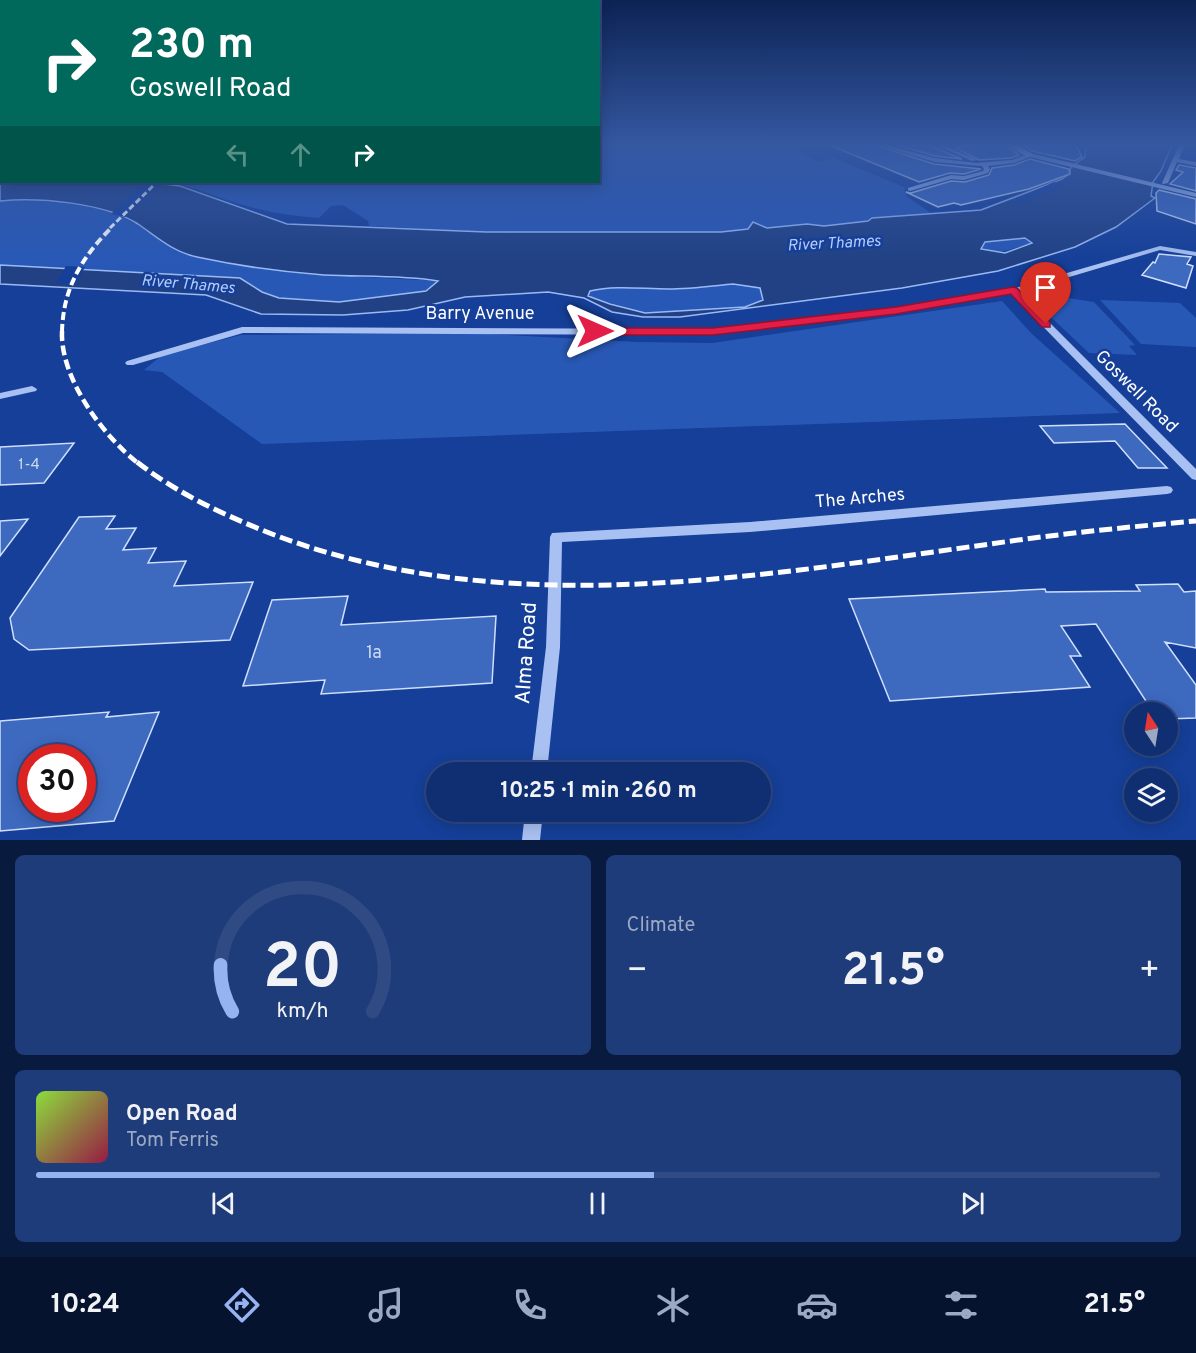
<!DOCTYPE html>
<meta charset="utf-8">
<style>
:root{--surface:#102f72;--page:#1e3b7a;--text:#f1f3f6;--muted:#9ca9c4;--line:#304a84;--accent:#95b2f1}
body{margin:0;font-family:Overpass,sans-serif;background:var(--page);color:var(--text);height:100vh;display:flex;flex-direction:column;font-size:22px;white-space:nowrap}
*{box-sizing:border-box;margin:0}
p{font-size:20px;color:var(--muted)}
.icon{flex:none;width:33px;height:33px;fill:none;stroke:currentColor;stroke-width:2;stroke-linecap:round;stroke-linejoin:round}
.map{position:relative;height:840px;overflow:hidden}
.panel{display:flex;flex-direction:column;gap:15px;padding:15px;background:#091a3f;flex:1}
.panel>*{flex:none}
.hud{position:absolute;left:0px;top:0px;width:600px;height:183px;box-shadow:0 3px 15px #0003,0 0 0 2px var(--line);background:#00695c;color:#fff;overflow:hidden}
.needle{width:39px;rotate:348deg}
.fabs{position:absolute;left:1124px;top:702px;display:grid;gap:12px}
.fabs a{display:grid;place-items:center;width:54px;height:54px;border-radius:50%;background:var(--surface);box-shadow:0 3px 15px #0003,0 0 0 2px var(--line);font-size:30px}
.speed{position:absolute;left:18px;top:744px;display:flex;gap:12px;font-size:30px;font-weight:700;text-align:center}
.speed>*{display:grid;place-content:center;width:78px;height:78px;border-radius:50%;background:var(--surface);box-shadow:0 3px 15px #0003,0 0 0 2px var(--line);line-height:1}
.speed .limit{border:9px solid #d22;background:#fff;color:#111}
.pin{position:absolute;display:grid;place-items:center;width:51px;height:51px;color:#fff;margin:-62px -26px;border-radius:50% 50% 50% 0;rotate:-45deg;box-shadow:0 0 6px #0007}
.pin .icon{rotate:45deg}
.me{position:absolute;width:66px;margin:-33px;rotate:90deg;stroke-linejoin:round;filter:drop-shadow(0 0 4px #0008)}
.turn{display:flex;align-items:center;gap:21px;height:126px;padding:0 30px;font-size:27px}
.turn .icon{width:78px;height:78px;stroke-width:2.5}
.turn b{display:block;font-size:42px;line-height:51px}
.lanes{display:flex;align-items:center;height:57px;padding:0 30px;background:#0003;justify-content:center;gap:30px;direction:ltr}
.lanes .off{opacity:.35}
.big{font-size:45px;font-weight:700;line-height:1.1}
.panel .tile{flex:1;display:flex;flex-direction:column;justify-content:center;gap:9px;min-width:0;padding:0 21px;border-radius:9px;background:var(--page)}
.panel .dial{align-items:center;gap:0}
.dial svg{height:156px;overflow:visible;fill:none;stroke:var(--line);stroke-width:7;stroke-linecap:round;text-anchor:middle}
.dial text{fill:var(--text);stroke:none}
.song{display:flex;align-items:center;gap:18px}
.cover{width:72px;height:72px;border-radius:9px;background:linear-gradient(135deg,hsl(90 70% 55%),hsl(340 70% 35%))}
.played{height:6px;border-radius:3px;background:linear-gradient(90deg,var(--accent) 55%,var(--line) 55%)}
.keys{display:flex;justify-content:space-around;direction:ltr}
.heat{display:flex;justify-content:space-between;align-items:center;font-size:33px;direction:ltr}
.panel .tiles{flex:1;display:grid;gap:15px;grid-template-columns:1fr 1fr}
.tile:last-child{grid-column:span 2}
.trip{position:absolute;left:426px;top:762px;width:345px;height:60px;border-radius:30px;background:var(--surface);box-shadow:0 3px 15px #0003,0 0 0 2px var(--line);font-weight:700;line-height:60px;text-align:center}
.menu{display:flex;height:96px;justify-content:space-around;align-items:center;background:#06132e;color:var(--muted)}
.menu .icon{width:42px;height:42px}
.menu .current{color:var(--accent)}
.menu b{font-size:27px;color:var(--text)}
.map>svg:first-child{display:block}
.green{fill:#2858b6}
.water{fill:#214184;stroke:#9abaf5;stroke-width:1.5;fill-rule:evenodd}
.pier{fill:#153f98}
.building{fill:#3d69bf;stroke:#cfdffc;stroke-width:1.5;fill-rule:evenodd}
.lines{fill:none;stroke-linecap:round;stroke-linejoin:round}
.minor{fill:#a8c1f2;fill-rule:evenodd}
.major{fill:#f3f6ff;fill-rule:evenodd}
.rail-far3{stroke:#fff;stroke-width:3;stroke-dasharray:6 3;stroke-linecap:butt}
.rail-far2{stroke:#fff;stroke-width:4;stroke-dasharray:8 4;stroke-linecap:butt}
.rail-far1{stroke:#fff;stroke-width:4.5;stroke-dasharray:10 4.5;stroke-linecap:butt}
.rail{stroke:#fff;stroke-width:5;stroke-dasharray:13 5;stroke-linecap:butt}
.route{fill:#e11d48;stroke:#92132f;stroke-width:1.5}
.labels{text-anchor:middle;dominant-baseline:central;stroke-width:5;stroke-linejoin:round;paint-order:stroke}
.number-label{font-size:15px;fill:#cedaef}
.far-water-label{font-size:16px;font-style:italic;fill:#b4ccf9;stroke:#153f98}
.street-label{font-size:18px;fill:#fff;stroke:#153f98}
.near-number-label{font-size:18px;fill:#cedaef}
.near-street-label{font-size:21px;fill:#fff;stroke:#153f98}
</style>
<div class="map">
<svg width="1196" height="840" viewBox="0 0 1196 840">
<rect width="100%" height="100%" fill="#153f98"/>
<path class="green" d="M 599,145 L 792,145 L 817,162 L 834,158 L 906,188 L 903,190 L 907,192 L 906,196 L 931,213 L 824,226 C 803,224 775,234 756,223 L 749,229 L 721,232 L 486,232 L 369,226 L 368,221 L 343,205 L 331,206 L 319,218 C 292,216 266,212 240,204 C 215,197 193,186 167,182 L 598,182 Z
M 34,200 L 104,208 L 137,224 L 164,244 L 193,256 L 234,265 L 323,275 L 439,281 L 426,291 L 339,302 L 279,298 L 262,292 L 240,278 L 0,265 L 0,201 Z
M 1025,238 L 1034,243 C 1011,247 1005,256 981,249 L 985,242 Z
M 733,284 L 760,288 L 763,300 L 745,307 L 645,313 L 588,296 L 590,291 C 616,285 642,288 668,289 C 690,289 712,286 733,284 Z
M 1055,296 L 1094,302 L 1135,345 L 1129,346 L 1137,355 L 1089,353 L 1039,306 Z
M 1100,300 L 1180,303 L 1196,318 L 1196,347 L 1141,344 Z
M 1002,301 L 1032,334 L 1120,413 L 262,444 L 162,372 L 144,370 L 162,355 L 241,335 L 472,333 L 637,342 L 712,343 Z"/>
<path class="water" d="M 1086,145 L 1172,145 L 1161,171 L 1153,182 L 1151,196 L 1155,198 L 1116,227 L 1075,247 L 998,271 L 902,288 L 680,317 L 643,317 L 612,312 L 584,298 L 548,292 L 465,297 L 408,310 L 343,315 L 261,314 L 206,295 L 0,284 L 0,265 L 240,278 L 262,292 L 279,298 L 339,302 L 426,291 L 438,281 C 401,275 362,277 324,275 C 282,272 239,266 197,257 C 173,252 157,237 138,224 C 105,203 39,197 0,201 L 0,169 L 2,182 L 148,182 L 180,186 L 287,224 L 486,232 L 721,232 L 748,229 L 753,222 L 767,228 L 807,224 L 824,226 L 868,221 L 872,218 L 981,210 L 1062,179 L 1069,174 L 1071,167 L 1085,157 ZM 1025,238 L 1032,243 L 1005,253 L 981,249 L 985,242 ZM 733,284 L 760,288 L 763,300 L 745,307 L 645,313 L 610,304 L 588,296 L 590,291 C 616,285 642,289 668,289 C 690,289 712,286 733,284 Z"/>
<path class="pier" d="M 145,182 L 163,182 L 125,217 L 111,214 Z
M 1054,182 L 1065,186 L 1018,204 L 1011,202 Z
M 66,266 L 85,267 L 76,284 L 56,284 Z"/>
<path class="building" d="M 829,145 L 875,145 L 934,164 L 981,169 L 964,174 L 950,173 L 919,182 Z
M 897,145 L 928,145 L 962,159 L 935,156 Z
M 968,145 L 1005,145 L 1019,155 L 1011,158 L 979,160 L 956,148 Z
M 1023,145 L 1076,145 L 1082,157 L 1075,161 L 1032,151 Z
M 1030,159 L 1069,169 L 1070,174 L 1029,189 L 961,205 L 954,203 L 938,207 L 906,192 L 911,193 L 951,181 L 965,182 L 989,175 L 992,168 L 1014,165 Z
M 1179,165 L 1196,168 L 1196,191 L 1170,184 L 1183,172 L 1176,170 Z
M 1159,190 L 1196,199 L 1196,224 L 1157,211 L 1156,193 Z
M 1159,254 L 1191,257 L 1187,264 L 1193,266 L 1186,288 L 1142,275 L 1153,262 L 1155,263 Z
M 1125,424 L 1167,468 L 1138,468 L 1115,441 L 1054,443 L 1040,426 Z
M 74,443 L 44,483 L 0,485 L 0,447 Z
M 115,516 L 106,529 L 136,528 L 123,550 L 156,548 L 148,563 L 186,561 L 174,586 L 253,582 L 230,640 L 29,650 L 14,639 L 10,618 L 79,517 Z
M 28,519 L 0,556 L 0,521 Z
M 1178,584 L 1184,592 L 1196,591 L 1196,648 L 1165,642 L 1196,685 L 1196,718 L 1167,719 L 1167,712 L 1153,712 L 1096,624 L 1061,626 L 1081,656 L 1070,656 L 1090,687 L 890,701 L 849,599 L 1045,589 L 1046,592 L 1140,591 L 1136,585 Z
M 348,596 L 341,625 L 496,616 L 492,683 L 321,694 L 325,680 L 243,686 L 272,600 Z
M 109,712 L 106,717 L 159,712 L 114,821 L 0,831 L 0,721 ZM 32,758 L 82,758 L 82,808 L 32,808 Z"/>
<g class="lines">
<path class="minor" d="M 877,145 L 887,145 L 935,158 L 976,163 L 1012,160 L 1030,153 L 1196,193 L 1196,197 L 1030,157 L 1014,163 L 988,166 L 990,169 L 988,173 L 964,180 L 951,179 L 910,191 L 908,190 L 908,188 L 951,175 L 964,176 L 983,171 L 984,169 L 982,166 L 935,162 Z
M 936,145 L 944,145 L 977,160 L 972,161 Z
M 1179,145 L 1185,145 L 1179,159 L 1196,162 L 1196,166 L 1177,162 L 1168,183 L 1163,184 L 1162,183 Z
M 1160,246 L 1196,252 L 1196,256 L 1160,250 L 1019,292 L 1196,469 L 1196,480 L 1192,479 L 1011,294 L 896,313 L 713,335 L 243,333 L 133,365 L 127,365 L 125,363 L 127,361 L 242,327 L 713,329 L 896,307 L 1012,289 Z
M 32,386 L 37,389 L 36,391 L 0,399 L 0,393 Z
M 1167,486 L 1171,487 L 1173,490 L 1171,493 L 1167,494 L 750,532 L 562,542 L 560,647 L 547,772 L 531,772 L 546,647 L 550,537 L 552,533 L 750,522 Z
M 525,812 L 543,812 L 540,840 L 522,840 Z"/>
<path class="major" d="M 1007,145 L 1018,145 L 1034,155 L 1027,157 Z"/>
<path class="rail-far3" d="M 110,228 L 157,182"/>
<path class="rail-far2" d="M 62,332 C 63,289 81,258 112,227"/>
<path class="rail-far1" d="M 62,331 C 60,378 103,436 139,464"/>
<path class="rail" d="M 137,462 C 178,494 224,515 272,534 C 503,622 752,577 990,544 C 1058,534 1127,527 1196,521"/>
</g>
<linearGradient id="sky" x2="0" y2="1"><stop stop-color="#0c2354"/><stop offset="0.55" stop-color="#3558a2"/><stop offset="1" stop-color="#3558a2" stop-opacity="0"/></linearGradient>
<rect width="1196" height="263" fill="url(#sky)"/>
<path class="route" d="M 1013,287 L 1017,288 L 1050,322 L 1050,327 L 1042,327 L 1011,294 L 896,314 L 713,335 L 595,335 L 589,331 L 595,328 L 713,328 L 896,307 Z"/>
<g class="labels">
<g class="number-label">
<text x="29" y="465">1-4</text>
</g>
<g class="far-water-label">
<text transform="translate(834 244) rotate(-3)">River Thames</text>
<text transform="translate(188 285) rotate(5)">River Thames</text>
</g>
<g class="street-label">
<text x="480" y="314">Barry Avenue</text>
<text transform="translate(1136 392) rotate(45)">Goswell Road</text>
<text transform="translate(860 499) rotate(-5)">The Arches</text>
</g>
<g class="near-number-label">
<text x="374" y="653">1a</text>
</g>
<g class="near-street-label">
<text transform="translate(527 653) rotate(-86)">Alma Road</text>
</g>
</g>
</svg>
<div class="fabs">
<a><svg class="needle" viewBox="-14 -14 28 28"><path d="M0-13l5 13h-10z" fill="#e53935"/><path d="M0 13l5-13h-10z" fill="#9ca9c4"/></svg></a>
<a><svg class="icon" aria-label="layers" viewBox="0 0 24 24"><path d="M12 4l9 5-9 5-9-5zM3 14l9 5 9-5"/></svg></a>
</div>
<div class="speed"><div class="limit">30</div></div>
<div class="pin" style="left:1046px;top:324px;background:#d93025"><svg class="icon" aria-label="arrive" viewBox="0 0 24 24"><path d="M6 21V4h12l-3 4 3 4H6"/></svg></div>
<svg class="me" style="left:595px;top:331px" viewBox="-20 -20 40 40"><path d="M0-17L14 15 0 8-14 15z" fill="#e11d48" stroke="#fff" stroke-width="4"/></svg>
<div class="trip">10:25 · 1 min · 260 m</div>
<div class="hud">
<div class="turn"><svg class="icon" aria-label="right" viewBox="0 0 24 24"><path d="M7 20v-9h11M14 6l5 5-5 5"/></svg><div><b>230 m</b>Goswell Road</div></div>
<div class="lanes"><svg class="icon off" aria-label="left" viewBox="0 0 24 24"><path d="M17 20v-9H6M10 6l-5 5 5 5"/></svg><svg class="icon off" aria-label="ahead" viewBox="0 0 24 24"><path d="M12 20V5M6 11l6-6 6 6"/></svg><svg class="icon" aria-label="right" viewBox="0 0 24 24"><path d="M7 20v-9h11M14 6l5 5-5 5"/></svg></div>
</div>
</div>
<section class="panel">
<div class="tiles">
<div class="tile dial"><svg viewBox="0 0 100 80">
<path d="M14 69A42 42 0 1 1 86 69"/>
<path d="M14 69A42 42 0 0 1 8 45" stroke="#95b2f1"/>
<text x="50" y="56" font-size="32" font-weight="700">20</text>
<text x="50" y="72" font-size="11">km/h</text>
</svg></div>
<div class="tile"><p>Climate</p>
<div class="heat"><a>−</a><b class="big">21.5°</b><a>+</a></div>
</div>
<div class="tile">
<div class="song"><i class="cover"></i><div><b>Open Road</b><p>Tom Ferris</p></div></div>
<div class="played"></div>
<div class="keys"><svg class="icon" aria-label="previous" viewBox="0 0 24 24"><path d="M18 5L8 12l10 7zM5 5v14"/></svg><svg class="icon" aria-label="pause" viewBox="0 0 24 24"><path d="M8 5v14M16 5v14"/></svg><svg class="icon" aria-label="next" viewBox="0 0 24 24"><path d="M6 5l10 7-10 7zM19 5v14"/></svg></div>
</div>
</div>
</section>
<nav class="menu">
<b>10:24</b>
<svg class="icon current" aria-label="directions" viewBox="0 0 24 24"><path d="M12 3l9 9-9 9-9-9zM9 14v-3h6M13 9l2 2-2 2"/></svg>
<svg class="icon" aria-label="music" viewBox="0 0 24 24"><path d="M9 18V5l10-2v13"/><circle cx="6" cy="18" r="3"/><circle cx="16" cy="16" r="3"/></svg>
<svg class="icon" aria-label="phone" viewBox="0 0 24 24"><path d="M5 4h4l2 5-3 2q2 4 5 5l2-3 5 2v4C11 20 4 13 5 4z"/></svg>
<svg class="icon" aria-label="climate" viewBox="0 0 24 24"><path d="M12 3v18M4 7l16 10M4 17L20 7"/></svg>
<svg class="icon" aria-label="car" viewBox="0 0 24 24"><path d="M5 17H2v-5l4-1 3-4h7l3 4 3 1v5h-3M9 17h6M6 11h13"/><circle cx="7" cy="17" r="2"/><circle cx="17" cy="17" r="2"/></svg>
<svg class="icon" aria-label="filters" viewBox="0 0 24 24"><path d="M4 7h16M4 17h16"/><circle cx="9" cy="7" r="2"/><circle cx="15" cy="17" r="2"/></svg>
<b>21.5°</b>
</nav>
